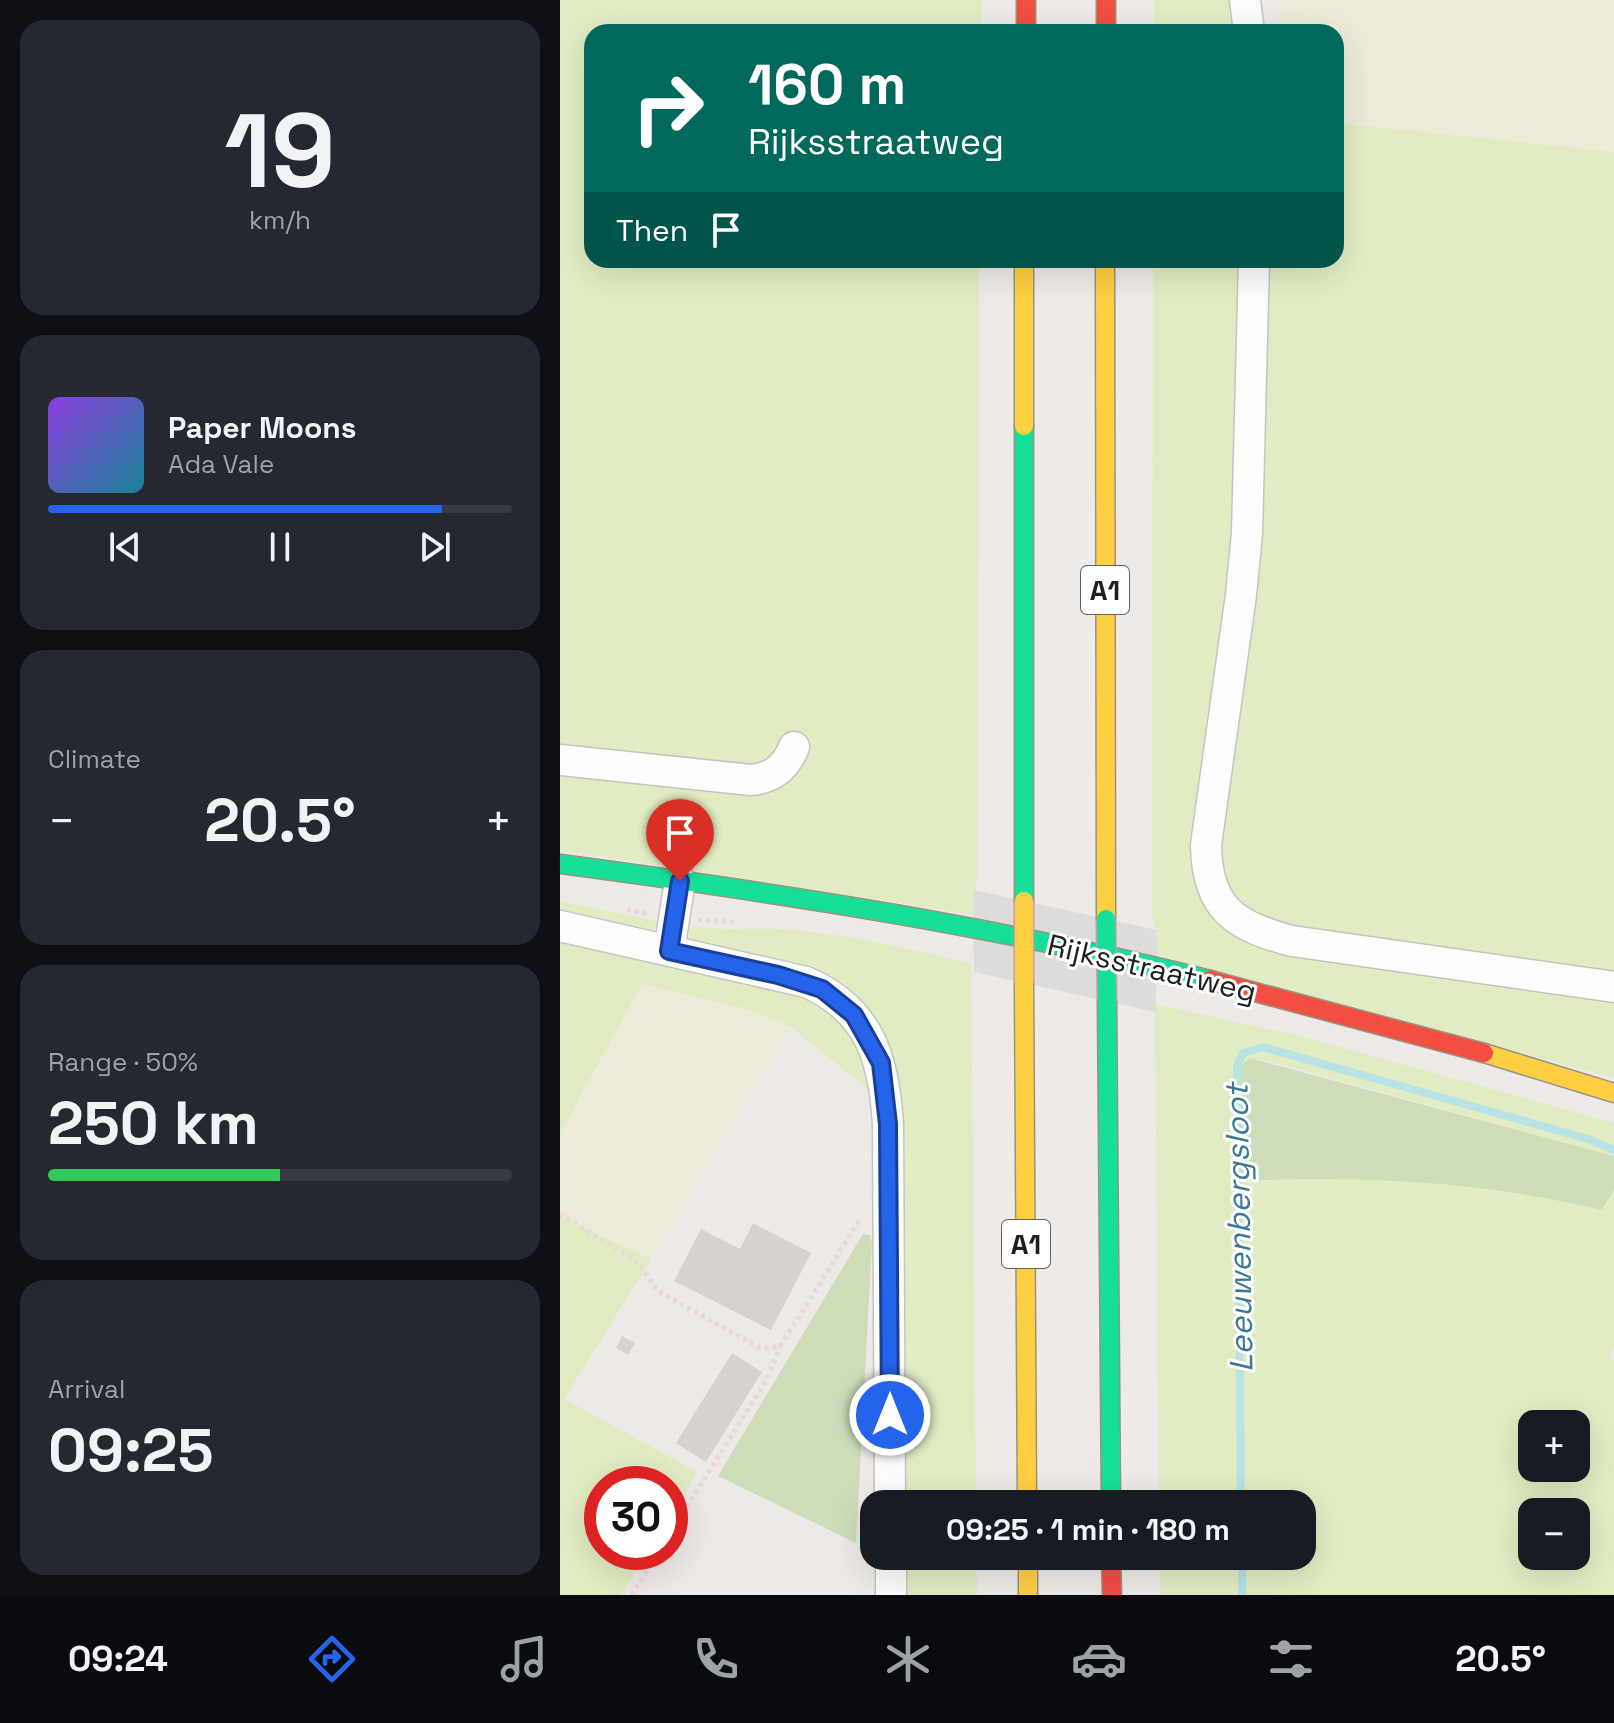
<!DOCTYPE html>
<meta charset="utf-8">
<style>
:root{--surface:#171b24;--page:#242831;--text:#f1f3f6;--muted:#9ea1a6;--line:#363941;--accent:#2563eb}
body{margin:0;font-family:"Space Grotesk",sans-serif;background:var(--page);color:var(--text);height:100vh;display:flex;flex-direction:column;font-size:30px;white-space:nowrap}
*{box-sizing:border-box;margin:0}
p{font-size:26px;color:var(--muted)}
.icon{flex:none;width:44px;height:44px;fill:none;stroke:currentColor;stroke-width:2;stroke-linecap:round;stroke-linejoin:round}
.map{position:relative;flex:1;overflow:hidden}
.details{display:flex;flex-direction:column;gap:20px;padding:20px;background:#0d0f14;width:560px}
.details>*{flex:none}
.banner{position:absolute;left:24px;top:24px;width:760px;height:244px;border-radius:24px;box-shadow:0 8px 32px #0002;background:#00695c;color:#fff;overflow:hidden}
.tools{position:absolute;left:958px;top:1410px;display:grid;gap:16px}
.tools a{display:grid;place-items:center;width:72px;height:72px;border-radius:16px;background:var(--surface);box-shadow:0 8px 32px #0002;font-size:40px}
.speed{position:absolute;left:24px;top:1466px;display:flex;gap:16px;font-size:40px;font-weight:700;text-align:center}
.speed>*{display:grid;place-content:center;width:104px;height:104px;border-radius:50%;background:var(--surface);box-shadow:0 8px 32px #0002;line-height:1}
.speed .limit{border:12px solid #d22;background:#fff;color:#111}
.pin{position:absolute;display:grid;place-items:center;width:68px;height:68px;color:#fff;margin:-82px -34px;border-radius:50% 50% 50% 0;rotate:-45deg;box-shadow:0 0 8px #0007}
.pin .icon{rotate:45deg}
.me{position:absolute;width:88px;margin:-44px;rotate:0deg;stroke-linejoin:round;filter:drop-shadow(0 0 6px #0008)}
.turn{display:flex;align-items:center;gap:28px;height:168px;padding:0 32px;font-size:36px}
.turn .icon{width:104px;height:104px;stroke-width:2.5}
.turn b{display:block;font-size:56px;line-height:68px}
.then{display:flex;align-items:center;height:76px;padding:0 32px;background:#0003;gap:16px;font-size:30px}
.big{font-size:60px;font-weight:600;line-height:1.1}
.details .tile{flex:1;display:flex;flex-direction:column;justify-content:center;gap:12px;min-width:0;padding:0 28px;border-radius:24px;background:var(--page)}
.details .dial{align-items:center;gap:0}
.dial b{font-size:104px;line-height:1}
.song{display:flex;align-items:center;gap:24px}
.cover{width:96px;height:96px;border-radius:12px;background:linear-gradient(135deg,hsl(270 70% 55%),hsl(190 70% 35%))}
.played{height:8px;border-radius:4px;background:linear-gradient(90deg,var(--accent) 85%,var(--line) 85%)}
.keys{display:flex;justify-content:space-around;direction:ltr}
.heat{display:flex;justify-content:space-between;align-items:center;font-size:44px;direction:ltr}
.charge{height:12px;border-radius:6px;background:linear-gradient(90deg,#34c759 50%,var(--line) 0)}
.trip{position:absolute;left:300px;top:1490px;width:456px;height:80px;border-radius:24px;background:var(--surface);box-shadow:0 8px 32px #0002;font-weight:600;line-height:80px;text-align:center}
.tabs{display:flex;height:128px;justify-content:space-around;align-items:center;background:#090b0e;color:var(--muted)}
.tabs .icon{width:56px;height:56px}
.tabs .active{color:var(--accent)}
.tabs b{font-size:36px;color:var(--text)}
main{display:flex;flex:1;min-height:0}
.map>svg:first-child{display:block}
.farmland{fill:#efebd9}
.grass{fill:#e1ecc3;fill-rule:evenodd}
.forest{fill:#cdddba}
.pier{fill:#dddcda}
.lines{fill:none;stroke-linecap:round;stroke-linejoin:round}
.stream{stroke:#b8e2e3;stroke-width:8}
.building{fill:#d5d2d0}
.street-casing{stroke:#c5c4c3;stroke-width:33}
.fast-casing{stroke:#98957e;stroke-width:21}
.slow-casing{stroke:#98957e;stroke-width:21}
.jam-casing{stroke:#98957e;stroke-width:21}
.path{stroke:#ebd9da;stroke-width:5;stroke-dasharray:4 4;stroke-linecap:butt}
.street{stroke:#fcfcfb;stroke-width:30}
.fast{stroke:#16e098;stroke-width:18}
.slow{stroke:#ffcf43;stroke-width:18}
.jam{stroke:#f24e42;stroke-width:18}
.fast-bridge-casing{stroke:#c59baf;stroke-width:21;stroke-linecap:butt}
.slow-bridge-casing{stroke:#c59baf;stroke-width:21;stroke-linecap:butt}
.fast-bridge{stroke:#16e098;stroke-width:18}
.slow-bridge{stroke:#ffcf43;stroke-width:18}
.route-casing{stroke:#184099;stroke-width:20}
.route{stroke:#2563eb;stroke-width:14}
.labels{text-anchor:middle;dominant-baseline:central;stroke-width:6;stroke-linejoin:round;paint-order:stroke}
.shield{fill:#fff;stroke:#626262;stroke-width:2}
.shield-label{font-size:28px;font-weight:bold;fill:#1e1e1e}
.street-label{font-size:30px;fill:#1e1e1e;stroke:#fff}
.water-label{font-size:32px;font-style:italic;fill:#3a7894;stroke:#fff}
</style>
<main>
<section class="details">
<div class="tile dial"><b>19</b><p>km/h</p></div>
<div class="tile">
<div class="song"><i class="cover"></i><div><b>Paper Moons</b><p>Ada Vale</p></div></div>
<div class="played"></div>
<div class="keys"><svg class="icon" aria-label="previous" viewBox="0 0 24 24"><path d="M18 5L8 12l10 7zM5 5v14"/></svg><svg class="icon" aria-label="pause" viewBox="0 0 24 24"><path d="M8 5v14M16 5v14"/></svg><svg class="icon" aria-label="next" viewBox="0 0 24 24"><path d="M6 5l10 7-10 7zM19 5v14"/></svg></div>
</div>
<div class="tile"><p>Climate</p>
<div class="heat"><a>−</a><b class="big">20.5°</b><a>+</a></div>
</div>
<div class="tile"><p>Range · 50%</p><b class="big">250 km</b><div class="charge"></div></div>
<div class="tile"><p>Arrival</p><b class="big">09:25</b></div>
</section>
<div class="map">
<svg width="1054" height="1595" viewBox="0 0 1054 1595">
<rect width="100%" height="100%" fill="#edeae7"/>
<path class="farmland" d="M 720,0 L 1054,0 L 1054,152 L 776,123 L 776,32 L 721,32 Z
M 82,984 L 180,1007 L 231,1027 L 91,1259 L 0,1217 L 0,1133 Z"/>
<path class="grass" d="M 0,0 L 422,0 L 421,32 L 32,32 L 32,260 L 419,260 L 417,878 L 413,915 L 0,850 L 0,765 L 207,769 L 0,754 Z
M 594,0 L 679,0 L 682,32 L 594,32 Z
M 776,123 L 1054,152 L 1054,981 L 692,921 L 657,877 L 702,260 L 776,260 Z
M 593,260 L 687,260 L 665,658 L 658,914 L 1054,995 L 1054,1078 L 596,955 L 597,930 L 592,915 Z
M 0,901 L 98,921 L 93,930 L 80,933 L 0,918 Z
M 133,926 C 162,931 191,928 220,929 C 284,933 348,949 411,963 L 416,1504 L 338,1504 L 309,1026 L 132,942 L 128,929 Z
M 0,934 L 217,983 L 285,1018 L 320,1099 L 231,1027 L 180,1007 L 82,984 L 0,1133 Z
M 595,1004 L 744,1037 L 1054,1123 L 1054,1156 L 701,1059 L 677,1078 L 677,1181 L 827,1178 L 902,1183 L 1046,1205 L 1054,1190 L 1054,1347 L 1049,1359 L 1054,1361 L 1054,1595 L 600,1595 L 600,1556 L 742,1556 L 742,1504 L 599,1504 ZM 972,1424 L 1016,1424 L 1016,1468 L 972,1468 ZM 972,1512 L 1016,1512 L 1016,1556 L 972,1556 Z
M 0,1217 L 91,1259 L 4,1399 L 137,1472 L 110,1515 L 110,1484 L 42,1484 L 42,1552 L 88,1552 L 61,1595 L 0,1595 Z
M 338,1556 L 416,1556 L 417,1595 L 338,1595 Z"/>
<path class="forest" d="M 690,1058 L 1054,1156 L 1054,1190 L 1042,1210 C 915,1180 806,1176 677,1181 L 677,1078 L 681,1066 Z
M 303,1234 L 310,1235 L 312,1242 L 296,1543 L 158,1476 Z"/>
<path class="pier" d="M 413,890 L 597,930 L 596,1012 L 414,972 Z"/>
<g class="lines">
<path class="stream" d="M 681,1504 L 677,1066 L 683,1053 L 703,1047 L 1028,1139 L 1054,1150
M 682,1556 L 682,1595"/>
</g>
<path class="building" d="M 193,1223 L 251,1253 L 211,1330 L 114,1281 L 141,1229 L 180,1249 Z
M 62,1336 L 75,1343 L 68,1355 L 56,1348 Z
M 172,1353 L 202,1372 L 146,1462 L 116,1443 Z"/>
<g class="lines">
<defs>
<path id="street" d="M 685,0 L 689,32
M 694,260 L 687,533 L 681,595 L 646,845 C 647,909 675,926 732,941 L 1054,987
M 0,760 L 191,780 C 213,778 226,767 234,747
M 0,926 L 246,982 C 310,1010 324,1059 328,1124 L 330,1504
M 109,951 L 120,881
M 331,1556 L 331,1595"/>
<path id="fast" d="M 464,426 L 464,901
M 0,864 C 219,893 436,926 650,980
M 547,1001 L 551,1504"/>
<path id="slow" d="M 464,260 L 464,426
M 545,260 L 546,919
M 464,983 L 467,1504
M 924,1053 L 1054,1093
M 468,1556 L 468,1595"/>
<path id="jam" d="M 466,0 L 466,32
M 546,0 L 546,32
M 650,980 L 924,1053
M 551,1556 L 552,1595"/>
</defs>
<use href="#street" class="street-casing"/>
<use href="#fast" class="fast-casing"/>
<use href="#slow" class="slow-casing"/>
<use href="#jam" class="jam-casing"/>
<path class="path" d="M 67,910 L 89,914
M 138,920 L 176,922
M 0,1214 L 76,1261 L 98,1291 L 200,1348 L 220,1347 L 301,1218
M 110,1534 L 207,1379 L 220,1347
M 72,1595 L 99,1552"/>
<use href="#street" class="street"/>
<use href="#fast" class="fast"/>
<use href="#slow" class="slow"/>
<use href="#jam" class="jam"/>
<defs>
<path id="fast-bridge" d="M 546,919 L 547,1001"/>
<path id="slow-bridge" d="M 464,901 L 464,983"/>
</defs>
<use href="#fast-bridge" class="fast-bridge-casing"/>
<use href="#slow-bridge" class="slow-bridge-casing"/>
<use href="#fast-bridge" class="fast-bridge"/>
<use href="#slow-bridge" class="slow-bridge"/>
</g>
<g class="lines">
<defs>
<path id="route" d="M 120,881 L 109,951 L 218,975 L 262,989 L 294,1015 L 321,1063 L 328,1124 L 330,1415"/>
</defs>
<use href="#route" class="route-casing"/>
<use href="#route" class="route"/>
</g>
<g class="labels">
<g class="shield">
<rect x="521" y="566" width="48" height="48" rx="6"/>
<rect x="442" y="1220" width="48" height="48" rx="6"/>
</g>
<g class="shield-label">
<text x="545" y="590">A1</text>
<text x="466" y="1244">A1</text>
</g>
<g class="street-label">
<text transform="translate(592 968) rotate(13)">Rijksstraatweg</text>
</g>
<g class="water-label">
<text transform="translate(679 1228) rotate(-91)">Leeuwenbergsloot</text>
</g>
</g>
</svg>
<div class="tools">
<a>+</a>
<a>−</a>
</div>
<div class="speed"><div class="limit">30</div></div>
<div class="pin" style="left:120px;top:881px;background:#d93025"><svg class="icon" aria-label="arrive" viewBox="0 0 24 24"><path d="M6 21V4h12l-3 4 3 4H6"/></svg></div>
<svg class="me" style="left:330px;top:1415px" viewBox="-20 -20 40 40"><circle r="17" fill="#2563eb" stroke="#fff" stroke-width="3"/><path d="M0-11L8 9 0 5-8 9z" fill="#fff"/></svg>
<div class="trip">09:25 · 1 min · 180 m</div>
<div class="banner">
<div class="turn"><svg class="icon" aria-label="right" viewBox="0 0 24 24"><path d="M7 20v-9h11M14 6l5 5-5 5"/></svg><div><b>160 m</b>Rijksstraatweg</div></div>
<div class="then">Then<svg class="icon" aria-label="arrive" viewBox="0 0 24 24"><path d="M6 21V4h12l-3 4 3 4H6"/></svg></div>
</div>
</div>
</main>
<nav class="tabs">
<b>09:24</b>
<svg class="icon active" aria-label="directions" viewBox="0 0 24 24"><path d="M12 3l9 9-9 9-9-9zM9 14v-3h6M13 9l2 2-2 2"/></svg>
<svg class="icon" aria-label="music" viewBox="0 0 24 24"><path d="M9 18V5l10-2v13"/><circle cx="6" cy="18" r="3"/><circle cx="16" cy="16" r="3"/></svg>
<svg class="icon" aria-label="phone" viewBox="0 0 24 24"><path d="M5 4h4l2 5-3 2q2 4 5 5l2-3 5 2v4C11 20 4 13 5 4z"/></svg>
<svg class="icon" aria-label="climate" viewBox="0 0 24 24"><path d="M12 3v18M4 7l16 10M4 17L20 7"/></svg>
<svg class="icon" aria-label="car" viewBox="0 0 24 24"><path d="M5 17H2v-5l4-1 3-4h7l3 4 3 1v5h-3M9 17h6M6 11h13"/><circle cx="7" cy="17" r="2"/><circle cx="17" cy="17" r="2"/></svg>
<svg class="icon" aria-label="filters" viewBox="0 0 24 24"><path d="M4 7h16M4 17h16"/><circle cx="9" cy="7" r="2"/><circle cx="15" cy="17" r="2"/></svg>
<b>20.5°</b>
</nav>
